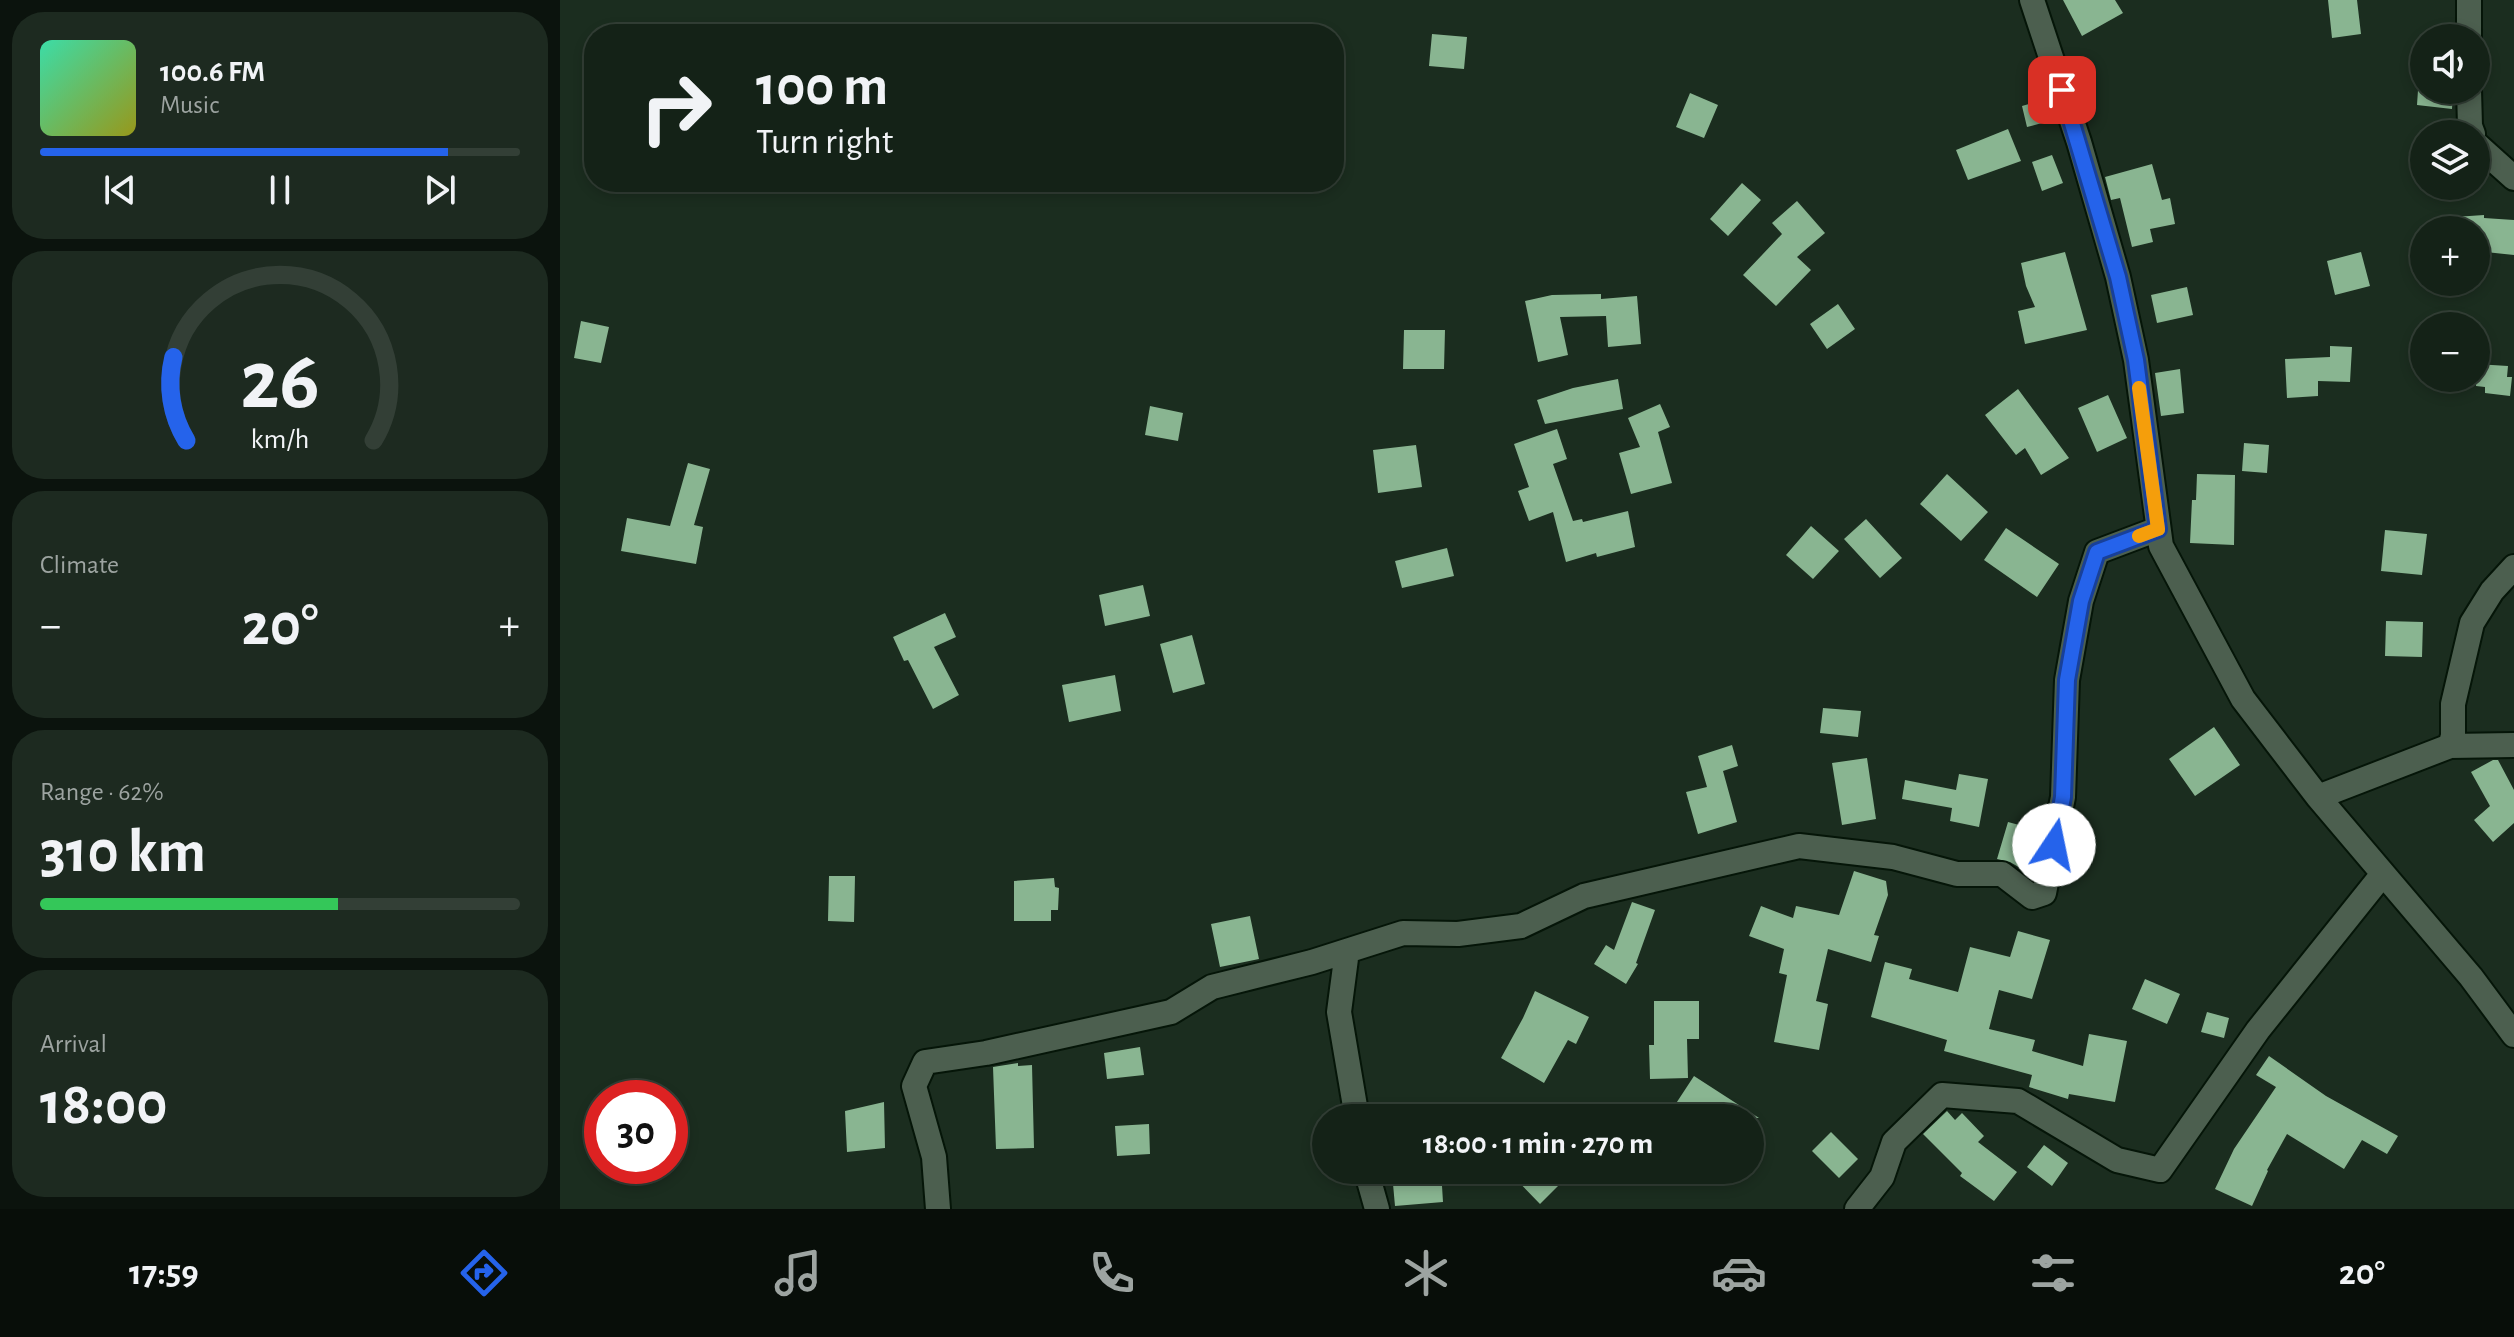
<!DOCTYPE html>
<meta charset="utf-8">
<style>
:root{--surface:#142217;--page:#1d2a20;--text:#f1f3f6;--muted:#9da4a1;--line:#333f36;--accent:#2563eb}
body{margin:0;font-family:"Alegreya Sans",sans-serif;background:var(--page);color:var(--text);height:100vh;display:flex;flex-direction:column;font-size:30px;white-space:nowrap}
*{box-sizing:border-box;margin:0}
p{font-size:26px;color:var(--muted)}
.icon{flex:none;width:44px;height:44px;fill:none;stroke:currentColor;stroke-width:2;stroke-linecap:round;stroke-linejoin:round}
.map{position:relative;flex:1;overflow:hidden}
.drawer{display:flex;flex-direction:column;gap:12px;padding:12px;background:#0b130d;width:560px}
.drawer>*{flex:none}
.top-card{position:absolute;left:24px;top:24px;width:760px;height:168px;border-radius:32px;box-shadow:0 4px 12px #0003,0 0 0 2px var(--line);background:#142217;color:var(--text);overflow:hidden}
.controls{position:absolute;left:1850px;top:24px;display:grid;gap:16px}
.controls a{display:grid;place-items:center;width:80px;height:80px;border-radius:50%;background:var(--surface);box-shadow:0 4px 12px #0003,0 0 0 2px var(--line);font-size:40px}
.speed{position:absolute;left:24px;top:1080px;display:flex;gap:16px;font-size:40px;font-weight:700;text-align:center}
.speed>*{display:grid;place-content:center;width:104px;height:104px;border-radius:50%;background:var(--surface);box-shadow:0 4px 12px #0003,0 0 0 2px var(--line);line-height:1}
.speed .limit{border:12px solid #d22;background:#fff;color:#111}
.pin{position:absolute;display:grid;place-items:center;width:68px;height:68px;color:#fff;margin:-34px;border-radius:16px;box-shadow:0 4px 12px #0006}
.me{position:absolute;width:88px;margin:-44px;rotate:11deg;stroke-linejoin:round;filter:drop-shadow(0 0 6px #0008)}
.turn{display:flex;align-items:center;gap:28px;height:168px;padding:0 40px;font-size:36px}
.turn .icon{width:104px;height:104px;stroke-width:2.5}
.turn b{display:block;font-size:56px;line-height:68px}
.big{font-size:60px;font-weight:700;line-height:1.1}
.drawer .card{flex:1;display:flex;flex-direction:column;justify-content:center;gap:12px;min-width:0;padding:0 28px;border-radius:32px;background:var(--page)}
.drawer .dial{align-items:center;gap:0}
.dial svg{height:208px;overflow:visible;fill:none;stroke:var(--line);stroke-width:7;stroke-linecap:round;text-anchor:middle}
.dial text{fill:var(--text);stroke:none}
.song{display:flex;align-items:center;gap:24px}
.cover{width:96px;height:96px;border-radius:12px;background:linear-gradient(135deg,hsl(160 70% 55%),hsl(60 70% 35%))}
.played{height:8px;border-radius:4px;background:linear-gradient(90deg,var(--accent) 85%,var(--line) 85%)}
.keys{display:flex;justify-content:space-around;direction:ltr}
.heat{display:flex;justify-content:space-between;align-items:center;font-size:44px;direction:ltr}
.charge{height:12px;border-radius:6px;background:linear-gradient(90deg,#34c759 62%,var(--line) 0)}
.trip{position:absolute;left:752px;top:1104px;width:452px;height:80px;border-radius:40px;background:var(--surface);box-shadow:0 4px 12px #0003,0 0 0 2px var(--line);font-weight:700;line-height:80px;text-align:center}
.dock{display:flex;height:128px;justify-content:space-around;align-items:center;background:#080e09;color:var(--muted)}
.dock .icon{width:56px;height:56px}
.dock .selected{color:var(--accent)}
.dock b{font-size:36px;color:var(--text)}
main{display:flex;flex:1;min-height:0}
.map>svg:first-child{display:block}
.building{fill:#89b591}
.lines{fill:none;stroke-linecap:round;stroke-linejoin:round}
.minor-casing{stroke:#051508;stroke-width:28}
.minor{stroke:#4c5f4f;stroke-width:24}
.route-casing{stroke:#184099;stroke-width:20}
.route{stroke:#2563eb;stroke-width:14}
.slow{stroke:#f59e0b;stroke-width:14}
</style>
<main>
<section class="drawer">
<div class="card">
<div class="song"><i class="cover"></i><div><b>100.6 FM</b><p>Music</p></div></div>
<div class="played"></div>
<div class="keys"><svg class="icon" aria-label="previous" viewBox="0 0 24 24"><path d="M18 5L8 12l10 7zM5 5v14"/></svg><svg class="icon" aria-label="pause" viewBox="0 0 24 24"><path d="M8 5v14M16 5v14"/></svg><svg class="icon" aria-label="next" viewBox="0 0 24 24"><path d="M6 5l10 7-10 7zM19 5v14"/></svg></div>
</div>
<div class="card dial"><svg viewBox="0 0 100 80">
<path d="M14 69A42 42 0 1 1 86 69"/>
<path d="M14 69A42 42 0 0 1 9 37" stroke="#2563eb"/>
<text x="50" y="56" font-size="32" font-weight="700">26</text>
<text x="50" y="72" font-size="11">km/h</text>
</svg></div>
<div class="card"><p>Climate</p>
<div class="heat"><a>−</a><b class="big">20°</b><a>+</a></div>
</div>
<div class="card"><p>Range · 62%</p><b class="big">310 km</b><div class="charge"></div></div>
<div class="card"><p>Arrival</p><b class="big">18:00</b></div>
</section>
<div class="map">
<svg width="1954" height="1209" viewBox="0 0 1954 1209">
<rect width="100%" height="100%" fill="#1b2d1f"/>
<path class="building" d="M 1503,0 L 1555,0 L 1563,13 L 1522,36 Z
M 1768,0 L 1797,0 L 1801,34 L 1772,38 Z
M 872,34 L 907,37 L 904,69 L 869,66 Z
M 1858,90 L 1893,90 L 1892,109 L 1857,105 Z
M 1130,93 L 1158,105 L 1144,138 L 1116,127 Z
M 1476,102 L 1482,123 L 1467,127 L 1462,106 Z
M 1448,129 L 1461,161 L 1408,180 L 1396,150 Z
M 1492,155 L 1503,183 L 1482,191 L 1472,162 Z
M 1592,164 L 1602,200 L 1610,198 L 1615,224 L 1590,229 L 1593,242 L 1572,247 L 1560,198 L 1551,200 L 1545,177 Z
M 1182,183 L 1201,200 L 1168,236 L 1150,219 Z
M 1237,201 L 1265,233 L 1237,257 L 1251,270 L 1216,306 L 1183,275 L 1222,234 L 1212,223 Z
M 1924,215 L 1924,218 L 1954,220 L 1954,255 L 1916,251 L 1916,230 L 1880,230 L 1880,218 Z
M 1505,252 L 1527,330 L 1465,344 L 1458,311 L 1475,307 L 1466,286 L 1461,263 Z
M 1801,252 L 1810,286 L 1775,295 L 1767,261 Z
M 1627,287 L 1633,315 L 1597,323 L 1591,295 Z
M 1041,294 L 1041,299 L 1077,296 L 1081,344 L 1048,347 L 1046,316 L 1000,317 L 1008,355 L 978,362 L 965,301 L 992,295 Z
M 1278,304 L 1295,329 L 1267,349 L 1250,324 Z
M 21,321 L 49,327 L 41,363 L 14,358 Z
M 844,330 L 885,330 L 884,369 L 843,369 Z
M 1770,346 L 1792,347 L 1790,382 L 1758,381 L 1758,396 L 1727,398 L 1725,359 L 1770,357 Z
M 1916,364 L 1948,366 L 1947,377 L 1952,377 L 1950,396 L 1925,393 L 1925,387 L 1916,386 Z
M 1620,369 L 1624,413 L 1601,416 L 1595,373 Z
M 1058,379 L 1063,409 L 985,424 L 977,400 L 1013,388 Z
M 1458,389 L 1509,458 L 1481,475 L 1465,448 L 1456,455 L 1425,415 Z
M 1548,395 L 1567,438 L 1537,452 L 1518,408 Z
M 1100,404 L 1110,427 L 1098,432 L 1112,483 L 1071,494 L 1059,453 L 1080,447 L 1068,418 Z
M 590,406 L 623,413 L 618,441 L 585,435 Z
M 997,429 L 1007,459 L 993,464 L 1013,521 L 1022,519 L 1023,522 L 1068,511 L 1075,547 L 1037,557 L 1036,553 L 1006,562 L 993,512 L 969,521 L 958,491 L 969,487 L 954,444 Z
M 1684,443 L 1709,445 L 1707,473 L 1682,471 Z
M 856,445 L 862,487 L 818,493 L 813,450 Z
M 128,463 L 150,469 L 134,525 L 143,527 L 136,564 L 61,551 L 67,518 L 110,526 Z
M 1387,474 L 1428,512 L 1401,541 L 1360,504 Z
M 1637,474 L 1675,475 L 1674,545 L 1630,543 L 1632,500 L 1636,500 Z
M 1306,519 L 1342,558 L 1320,578 L 1284,539 Z
M 1251,526 L 1279,551 L 1253,579 L 1226,555 Z
M 1446,528 L 1499,564 L 1477,597 L 1424,560 Z
M 1825,530 L 1867,534 L 1862,575 L 1821,571 Z
M 887,548 L 894,576 L 842,588 L 835,561 Z
M 583,585 L 590,616 L 545,626 L 539,595 Z
M 385,613 L 396,637 L 374,647 L 399,695 L 373,709 L 348,660 L 344,661 L 333,637 Z
M 1826,621 L 1863,622 L 1862,657 L 1825,656 Z
M 632,635 L 645,684 L 613,693 L 600,644 Z
M 555,675 L 561,711 L 509,722 L 502,685 Z
M 1263,708 L 1301,711 L 1298,737 L 1260,733 Z
M 1654,727 L 1680,765 L 1635,796 L 1609,759 Z
M 1172,745 L 1178,766 L 1163,771 L 1177,822 L 1138,834 L 1126,792 L 1147,787 L 1138,756 Z
M 1307,758 L 1316,819 L 1282,825 L 1272,763 Z
M 1933,760 L 1938,760 L 1954,790 L 1954,823 L 1933,842 L 1914,820 L 1930,806 L 1911,772 Z
M 1399,774 L 1428,779 L 1419,827 L 1390,821 L 1392,808 L 1342,799 L 1345,780 L 1396,790 Z
M 1448,822 L 1478,830 L 1467,872 L 1450,862 L 1437,859 Z
M 1294,871 L 1326,881 L 1328,895 L 1314,935 L 1319,936 L 1311,962 L 1268,949 L 1256,1001 L 1268,1004 L 1259,1050 L 1214,1042 L 1227,975 L 1219,973 L 1224,949 L 1189,936 L 1201,906 L 1233,918 L 1236,906 L 1279,915 Z
M 269,876 L 295,876 L 294,922 L 268,921 Z
M 494,878 L 495,887 L 499,888 L 498,910 L 491,910 L 491,921 L 454,921 L 454,881 Z
M 1072,902 L 1095,910 L 1076,963 L 1078,964 L 1066,984 L 1034,964 L 1046,945 L 1054,950 Z
M 690,916 L 699,959 L 660,967 L 651,924 Z
M 1458,931 L 1490,940 L 1472,999 L 1439,990 L 1429,1029 L 1475,1040 L 1472,1051 L 1523,1066 L 1529,1034 L 1567,1041 L 1555,1102 L 1509,1094 L 1508,1099 L 1469,1087 L 1472,1075 L 1384,1051 L 1387,1040 L 1311,1017 L 1325,962 L 1352,969 L 1349,979 L 1398,992 L 1410,947 L 1450,957 Z
M 1585,979 L 1620,994 L 1607,1024 L 1572,1009 Z
M 975,991 L 1029,1017 L 1016,1044 L 1008,1040 L 984,1083 L 941,1058 L 963,1018 Z
M 1094,1001 L 1139,1001 L 1139,1039 L 1127,1039 L 1128,1078 L 1090,1079 L 1089,1045 L 1094,1045 Z
M 1647,1012 L 1669,1018 L 1664,1038 L 1641,1032 Z
M 580,1047 L 584,1075 L 547,1079 L 544,1053 Z
M 1709,1056 L 1766,1096 L 1838,1136 L 1827,1154 L 1802,1140 L 1784,1169 L 1727,1134 L 1707,1170 L 1708,1171 L 1692,1206 L 1655,1189 L 1674,1149 L 1716,1087 L 1696,1075 Z
M 458,1063 L 458,1066 L 472,1065 L 474,1148 L 436,1149 L 433,1067 Z
M 1134,1076 L 1199,1118 L 1129,1118 L 1113,1108 Z
M 324,1102 L 325,1148 L 287,1152 L 285,1111 Z
M 1387,1111 L 1395,1120 L 1402,1113 L 1424,1136 L 1418,1142 L 1457,1172 L 1434,1201 L 1400,1176 L 1402,1173 L 1363,1134 Z
M 589,1124 L 590,1154 L 557,1156 L 555,1126 Z
M 1271,1132 L 1298,1159 L 1279,1178 L 1252,1151 Z
M 1484,1145 L 1508,1163 L 1492,1186 L 1467,1167 Z
M 867,1170 L 881,1170 L 883,1202 L 835,1206 L 832,1173 Z
M 947,1170 L 1014,1170 L 980,1204 Z"/>
<g class="lines">
<defs>
<path id="minor" d="M 1472,0 L 1519,142 L 1558,277 L 1576,360 L 1601,546 L 1683,699 L 1758,797 L 1911,977 L 1954,1035
M 1909,0 L 1909,38
M 1909,90 L 1910,126 L 1913,134
M 1916,144 L 1954,178
M 1890,746 L 1893,736 L 1893,704 L 1912,623 L 1932,591 L 1954,567
M 1758,797 L 1890,746 L 1954,745
M 787,951 L 779,1012 L 797,1118
M 806,1170 L 817,1209
M 378,1209 L 374,1157 L 354,1086 L 365,1062 L 426,1053 L 611,1012 L 652,987 L 752,962 L 843,933 L 898,934 L 961,926 L 1024,896 L 1239,846 L 1333,857 L 1397,874 L 1442,874 L 1472,897 L 1484,893 L 1503,797 L 1507,680 L 1521,601 L 1537,552 L 1598,529
M 1297,1209 L 1322,1177 L 1334,1142 L 1382,1095 L 1458,1101 L 1557,1160 L 1600,1170 L 1698,1030 L 1822,875"/>
</defs>
<use href="#minor" class="minor-casing"/>
<use href="#minor" class="minor"/>
</g>
<g class="lines">
<defs>
<path id="route" d="M 1494,845 L 1503,797 L 1507,680 L 1521,601 L 1537,552 L 1598,529 L 1576,360 L 1558,277 L 1502,90"/>
</defs>
<use href="#route" class="route-casing"/>
<use href="#route" class="route"/>
<path class="slow" d="M 1579,388 L 1598,529 L 1579,536"/>
</g>
</svg>
<div class="controls">
<a><svg class="icon" aria-label="sound" viewBox="0 0 24 24"><path d="M4 9h4l5-4v14l-5-4H4zM17 9q2 3 0 6"/></svg></a>
<a><svg class="icon" aria-label="layers" viewBox="0 0 24 24"><path d="M12 4l9 5-9 5-9-5zM3 14l9 5 9-5"/></svg></a>
<a>+</a>
<a>−</a>
</div>
<div class="speed"><div class="limit">30</div></div>
<div class="pin" style="left:1502px;top:90px;background:#d93025"><svg class="icon" aria-label="arrive" viewBox="0 0 24 24"><path d="M6 21V4h12l-3 4 3 4H6"/></svg></div>
<svg class="me" style="left:1494px;top:845px" viewBox="-20 -20 40 40"><circle r="19" fill="#fff"/><path d="M0-13L10 11 0 6-10 11z" fill="#2563eb"/></svg>
<div class="trip">18:00 · 1 min · 270 m</div>
<div class="top-card">
<div class="turn"><svg class="icon" aria-label="right" viewBox="0 0 24 24"><path d="M7 20v-9h11M14 6l5 5-5 5"/></svg><div><b>100 m</b>Turn right</div></div>
</div>
</div>
</main>
<nav class="dock">
<b>17:59</b>
<svg class="icon selected" aria-label="directions" viewBox="0 0 24 24"><path d="M12 3l9 9-9 9-9-9zM9 14v-3h6M13 9l2 2-2 2"/></svg>
<svg class="icon" aria-label="music" viewBox="0 0 24 24"><path d="M9 18V5l10-2v13"/><circle cx="6" cy="18" r="3"/><circle cx="16" cy="16" r="3"/></svg>
<svg class="icon" aria-label="phone" viewBox="0 0 24 24"><path d="M5 4h4l2 5-3 2q2 4 5 5l2-3 5 2v4C11 20 4 13 5 4z"/></svg>
<svg class="icon" aria-label="climate" viewBox="0 0 24 24"><path d="M12 3v18M4 7l16 10M4 17L20 7"/></svg>
<svg class="icon" aria-label="car" viewBox="0 0 24 24"><path d="M5 17H2v-5l4-1 3-4h7l3 4 3 1v5h-3M9 17h6M6 11h13"/><circle cx="7" cy="17" r="2"/><circle cx="17" cy="17" r="2"/></svg>
<svg class="icon" aria-label="filters" viewBox="0 0 24 24"><path d="M4 7h16M4 17h16"/><circle cx="9" cy="7" r="2"/><circle cx="15" cy="17" r="2"/></svg>
<b>20°</b>
</nav>
